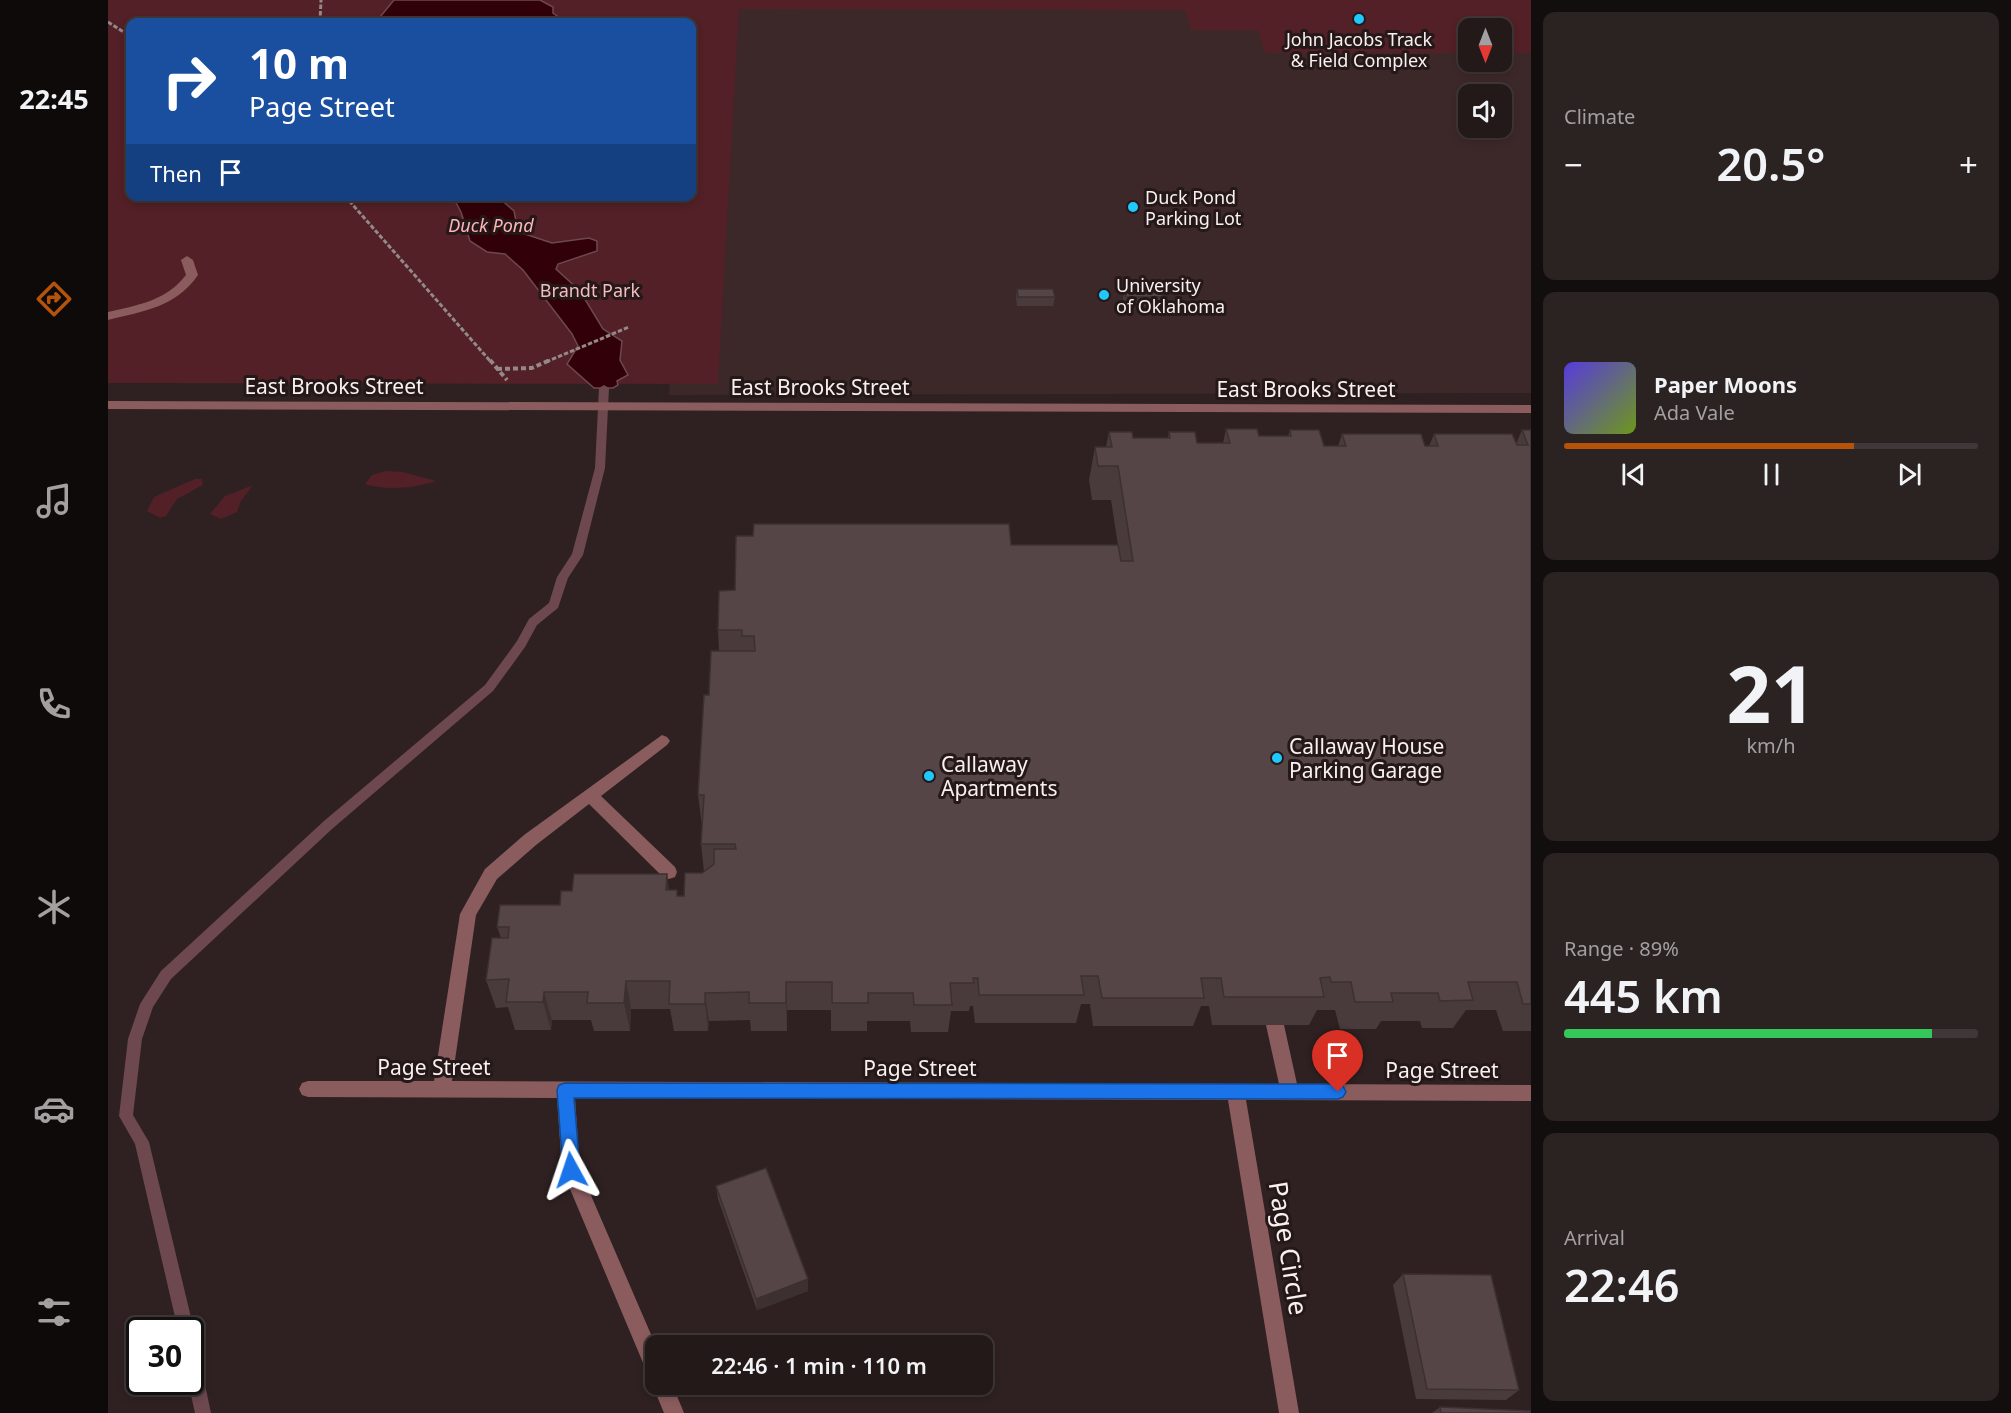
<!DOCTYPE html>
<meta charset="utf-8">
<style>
:root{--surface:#231919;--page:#2b2222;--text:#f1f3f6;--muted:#a3a0a2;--line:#403838;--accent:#b45309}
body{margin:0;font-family:"Noto Sans",sans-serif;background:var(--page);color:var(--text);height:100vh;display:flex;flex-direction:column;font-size:22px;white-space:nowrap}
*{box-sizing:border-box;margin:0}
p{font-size:20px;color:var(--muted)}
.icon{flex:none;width:33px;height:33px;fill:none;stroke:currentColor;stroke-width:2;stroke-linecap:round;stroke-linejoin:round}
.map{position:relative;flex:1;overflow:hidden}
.details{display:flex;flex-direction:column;gap:12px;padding:12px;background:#130e0e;width:480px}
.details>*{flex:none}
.guide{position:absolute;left:18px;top:18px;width:570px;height:183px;border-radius:12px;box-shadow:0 3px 9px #0003,0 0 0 2px var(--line);background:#1a4fa0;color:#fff;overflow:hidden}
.needle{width:39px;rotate:180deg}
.controls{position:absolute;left:1350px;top:18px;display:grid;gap:12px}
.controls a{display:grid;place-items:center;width:54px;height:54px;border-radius:12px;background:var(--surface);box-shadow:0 3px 9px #0003,0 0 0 2px var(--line);font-size:30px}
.speed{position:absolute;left:18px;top:1317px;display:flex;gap:12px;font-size:30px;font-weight:700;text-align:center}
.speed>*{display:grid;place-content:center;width:78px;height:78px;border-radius:50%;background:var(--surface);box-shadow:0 3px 9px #0003,0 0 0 2px var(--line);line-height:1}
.speed .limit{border:3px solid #111;border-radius:9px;background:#fff;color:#111}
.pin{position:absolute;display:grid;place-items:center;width:51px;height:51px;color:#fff;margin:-62px -26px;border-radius:50% 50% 50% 0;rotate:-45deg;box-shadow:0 0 6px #0007}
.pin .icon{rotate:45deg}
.me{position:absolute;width:66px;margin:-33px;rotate:355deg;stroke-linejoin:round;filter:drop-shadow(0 0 4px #0008)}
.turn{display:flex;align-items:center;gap:21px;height:126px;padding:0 24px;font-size:27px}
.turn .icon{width:78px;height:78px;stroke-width:2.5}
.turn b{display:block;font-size:42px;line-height:51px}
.then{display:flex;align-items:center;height:57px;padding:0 24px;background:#0003;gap:12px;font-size:22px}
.big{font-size:45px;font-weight:600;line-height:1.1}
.details .tile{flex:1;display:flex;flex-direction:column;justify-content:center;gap:9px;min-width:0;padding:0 21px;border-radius:12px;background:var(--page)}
.details .dial{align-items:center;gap:0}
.dial b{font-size:78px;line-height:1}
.song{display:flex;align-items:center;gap:18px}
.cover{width:72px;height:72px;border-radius:9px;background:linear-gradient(135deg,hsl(250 70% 55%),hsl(80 70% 35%))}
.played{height:6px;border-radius:3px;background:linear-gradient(90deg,var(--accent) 70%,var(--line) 70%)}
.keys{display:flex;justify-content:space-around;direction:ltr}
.heat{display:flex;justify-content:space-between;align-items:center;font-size:33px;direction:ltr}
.charge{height:9px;border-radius:4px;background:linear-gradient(90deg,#34c759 89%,var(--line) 0)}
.trip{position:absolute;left:537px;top:1335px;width:348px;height:60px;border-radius:12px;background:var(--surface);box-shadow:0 3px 9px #0003,0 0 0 2px var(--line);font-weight:600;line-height:60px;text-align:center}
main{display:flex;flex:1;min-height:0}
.tabs{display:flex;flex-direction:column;width:108px;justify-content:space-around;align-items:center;background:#0e0a0a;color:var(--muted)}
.tabs .icon{width:42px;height:42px}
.tabs .current{color:var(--accent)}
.tabs b{font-size:27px;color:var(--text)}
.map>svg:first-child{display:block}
.built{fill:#3d2829;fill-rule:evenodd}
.green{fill:#522026;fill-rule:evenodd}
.water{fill:#310009;stroke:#6d484e;stroke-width:1.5}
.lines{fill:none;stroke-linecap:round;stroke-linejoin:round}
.stream{fill:#6d484e;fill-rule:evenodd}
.path-far1{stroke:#948888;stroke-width:3;stroke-dasharray:4.5 2;stroke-linecap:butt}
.path{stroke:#948888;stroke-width:4;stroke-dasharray:5 3;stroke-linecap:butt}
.minor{fill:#8b5c5e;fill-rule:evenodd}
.wall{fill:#493b3c}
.shaded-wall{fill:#3c3031}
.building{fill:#554546;stroke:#3c3031;stroke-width:1.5}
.route{fill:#1a73e8;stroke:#114b97;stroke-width:1.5}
.poi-dot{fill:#20c9fd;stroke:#251818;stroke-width:2}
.labels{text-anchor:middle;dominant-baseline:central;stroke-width:6;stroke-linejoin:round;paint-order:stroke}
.far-poi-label{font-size:18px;fill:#faf0f0;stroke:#251818;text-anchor:start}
.far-water-label{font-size:18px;font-style:italic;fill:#ffb4b8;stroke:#251818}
.far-park-label{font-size:18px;fill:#f5bdbf;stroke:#251818}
.street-label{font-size:21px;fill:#faf0f0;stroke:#251818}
.poi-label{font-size:21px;fill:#faf0f0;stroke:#251818;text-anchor:start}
.near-street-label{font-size:26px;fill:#faf0f0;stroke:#251818}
</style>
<main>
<nav class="tabs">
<b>22:45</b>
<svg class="icon current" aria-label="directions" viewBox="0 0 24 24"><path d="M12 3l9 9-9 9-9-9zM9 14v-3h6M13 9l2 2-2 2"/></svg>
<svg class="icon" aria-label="music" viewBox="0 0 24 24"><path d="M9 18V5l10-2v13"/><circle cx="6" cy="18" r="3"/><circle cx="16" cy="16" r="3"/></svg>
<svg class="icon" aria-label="phone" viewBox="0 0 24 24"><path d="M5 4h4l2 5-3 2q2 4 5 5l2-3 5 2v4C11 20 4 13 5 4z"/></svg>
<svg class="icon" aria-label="climate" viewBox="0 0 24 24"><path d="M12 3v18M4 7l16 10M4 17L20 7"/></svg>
<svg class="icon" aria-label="car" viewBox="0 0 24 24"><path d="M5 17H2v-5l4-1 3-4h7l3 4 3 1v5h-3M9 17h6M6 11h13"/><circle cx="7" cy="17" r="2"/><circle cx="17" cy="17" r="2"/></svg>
<svg class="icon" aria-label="filters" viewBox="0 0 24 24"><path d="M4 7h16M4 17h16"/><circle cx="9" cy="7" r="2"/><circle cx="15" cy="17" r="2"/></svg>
</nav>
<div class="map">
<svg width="1423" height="1413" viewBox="0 0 1423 1413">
<rect width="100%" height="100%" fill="#2f2121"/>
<path class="built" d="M 591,0 L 1423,0 L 1423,393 L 561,395 L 576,197 L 584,196 ZM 1360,28 L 1394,28 L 1394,62 L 1360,62 ZM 1360,94 L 1394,94 L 1394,128 L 1360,128 Z"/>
<path class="green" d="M 0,0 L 1423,0 L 1423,53 L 1394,53 L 1394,28 L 1360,28 L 1360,53 L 1157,53 L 1150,30 L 1083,30 L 1077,10 L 631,9 L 610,384 L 0,383 ZM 22,22 L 584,22 L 584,196 L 22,196 Z
M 277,471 L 295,472 L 328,481 C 308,488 278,491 257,484 L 264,475 Z
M 87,479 L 94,479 L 95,485 L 69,499 L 58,516 L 52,518 L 39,511 L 46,497 Z
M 145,485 L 133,501 L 129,512 L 113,519 L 102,514 L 117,496 Z"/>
<path class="water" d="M 286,0 L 432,0 L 445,7 L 445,13 L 458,22 L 272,22 L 272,17 Z
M 345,197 L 390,197 L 406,211 L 409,226 L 414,233 L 444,243 L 481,238 L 489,241 L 489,251 L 450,264 L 448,269 L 472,291 L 495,329 L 514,341 L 512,360 L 520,375 L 509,381 L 510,385 L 505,388 L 486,388 L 459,364 L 470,346 L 464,334 L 415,270 L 397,254 L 379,252 L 362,241 L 353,212 Z"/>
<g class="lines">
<path class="stream" d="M 496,385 L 501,388 L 497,468 L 475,555 L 460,578 L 450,608 L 429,625 L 417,647 L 385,691 L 224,829 L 63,979 L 45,1007 L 34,1039 L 25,1115 L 41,1142 L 86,1330 L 82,1336 L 82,1330 L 70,1330 L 27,1144 L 11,1116 L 20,1039 L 32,1004 L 53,971 L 216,821 L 377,685 L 409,641 L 421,619 L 441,603 L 449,577 L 464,554 L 487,468 L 491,388 Z
M 82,1344 L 88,1346 L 90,1352 L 103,1413 L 87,1413 L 80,1382 L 82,1382 Z"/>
<path class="path-far1" d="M 0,22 L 22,36
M 212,22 L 213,0
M 237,196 L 383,362
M 438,362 L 521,327"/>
<path class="path" d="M 382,360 L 399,380
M 389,369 L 424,368 L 442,360"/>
<path class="minor" d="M 79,256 L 85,260 L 90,275 C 68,307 36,311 0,320 L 0,312 C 30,305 58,301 78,275 L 73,260 Z
M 0,401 L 1423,405 L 1423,413 L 0,409 Z
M 554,735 L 559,737 L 562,741 L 559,745 L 493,796 L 567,867 L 569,872 L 567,877 L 561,879 L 555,877 L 481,804 L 428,845 L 389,879 L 368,915 L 344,1081 L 1171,1084 L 1158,1025 L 1161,1019 L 1167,1017 L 1173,1019 L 1176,1025 L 1189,1084 L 1423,1085 L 1423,1101 L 1138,1100 L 1191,1413 L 1171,1413 L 1120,1100 L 467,1098 L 472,1170 L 548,1346 L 548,1384 L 564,1384 L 576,1413 L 556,1413 L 544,1384 L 546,1379 L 541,1377 L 454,1170 L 449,1098 L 200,1097 L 194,1095 L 191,1089 L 194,1083 L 200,1081 L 326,1081 L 352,914 L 377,869 L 416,835 Z"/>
</g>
<path class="wall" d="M 909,289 L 947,297 L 945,306 L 909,306 L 908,298 Z
M 1017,289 L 1055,297 L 1053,306 L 1017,306 L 1015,298 Z
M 1118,429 L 1151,436 L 1180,436 L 1182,430 L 1216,446 L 1230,446 L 1234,434 L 1317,446 L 1321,446 L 1326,434 L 1408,444 L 1414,430 L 1423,430 L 1423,1031 L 1395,1031 L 1388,1010 L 1358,1010 L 1345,1028 L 1314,1028 L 1312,1021 L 1273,1021 L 1268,1029 L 1232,1029 L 1227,1010 L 1209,1010 L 1201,1025 L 1104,1025 L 1101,1006 L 1093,1006 L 1085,1026 L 985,1026 L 982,1004 L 973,1004 L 968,1023 L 867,1023 L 865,1006 L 862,1006 L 861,1011 L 843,1011 L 840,1032 L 803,1032 L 802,1021 L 759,1021 L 759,1031 L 723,1031 L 723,1010 L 679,1010 L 679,1031 L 643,1031 L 642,1020 L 601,1021 L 600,1031 L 566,1031 L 562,1009 L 523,1009 L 522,1031 L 486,1031 L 483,1020 L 444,1020 L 443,1030 L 407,1030 L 400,1007 L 388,1008 L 378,980 L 393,938 L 389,927 L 452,905 L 562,890 L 570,896 L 576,896 L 596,872 L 593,844 L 594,826 L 590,795 L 601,695 L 611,651 L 610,630 L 627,590 L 903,545 L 1010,545 L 1003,500 L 984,500 L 981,480 L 987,447 L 998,447 L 1001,432 L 1025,438 L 1060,438 L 1061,432 L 1089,443 L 1115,443 Z
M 608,1186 L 700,1291 L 649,1310 L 610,1199 Z
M 1295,1274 L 1411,1390 L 1398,1400 L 1308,1399 L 1285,1285 Z
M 1332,1407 L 1423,1413 L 1324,1413 Z"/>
<path class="shaded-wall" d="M 559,874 L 563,904 L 558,890 Z
M 518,981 L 523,1009 L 522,1031 L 516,1003 Z
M 678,982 L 679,1010 L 679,1031 L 678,1003 Z
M 436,992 L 444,1020 L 443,1030 L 435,1002 Z
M 597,993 L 601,1021 L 600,1031 L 597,1004 Z
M 700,1279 L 700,1291 L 649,1310 L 648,1299 Z"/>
<path class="building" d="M 909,289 L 945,289 L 947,297 L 910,297 Z
M 1017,289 L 1053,289 L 1055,297 L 1018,297 Z
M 1118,429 L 1149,429 L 1151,436 L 1183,436 L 1182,430 L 1211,430 L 1216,446 L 1238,446 L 1234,434 L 1313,434 L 1317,446 L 1330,446 L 1326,434 L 1404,434 L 1409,445 L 1420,445 L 1414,430 L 1423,430 L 1423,1004 L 1415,1004 L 1409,982 L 1360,982 L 1365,1000 L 1332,1001 L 1330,993 L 1283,993 L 1285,1002 L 1247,1002 L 1243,982 L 1223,982 L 1222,977 L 1212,978 L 1216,997 L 1116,997 L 1113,978 L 1093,978 L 1096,998 L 994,998 L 990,976 L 973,976 L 976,995 L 871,995 L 870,978 L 865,978 L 866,983 L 842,983 L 844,1005 L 806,1005 L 805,993 L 760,993 L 760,1003 L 724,1003 L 724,982 L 678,982 L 678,1003 L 641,1003 L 641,992 L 597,993 L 597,1004 L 561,1004 L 562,981 L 518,981 L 516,1003 L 479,1003 L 480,992 L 436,992 L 435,1002 L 398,1002 L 401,979 L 378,980 L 384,938 L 400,938 L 401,927 L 389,927 L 392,905 L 452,905 L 453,891 L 464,891 L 466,874 L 559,874 L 558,890 L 569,890 L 569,896 L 576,896 L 577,873 L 594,873 L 606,864 L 606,849 L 628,849 L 627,844 L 593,844 L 596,795 L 590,795 L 596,695 L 601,695 L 603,651 L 647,651 L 646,636 L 634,636 L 634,630 L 610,630 L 611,591 L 627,590 L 628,536 L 645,536 L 646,524 L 901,524 L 903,545 L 1010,545 L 1013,561 L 1025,561 L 1010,466 L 990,466 L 987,447 L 1004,447 L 1001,432 L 1024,432 L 1025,438 L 1062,438 L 1061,432 L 1087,432 L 1089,443 L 1122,443 Z
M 658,1168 L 700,1279 L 648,1299 L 608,1186 Z
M 1295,1274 L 1383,1275 L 1411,1390 L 1319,1389 Z
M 1332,1407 L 1423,1411 L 1423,1413 L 1333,1413 Z"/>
<path class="route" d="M 457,1083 L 1230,1084 L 1235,1086 L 1238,1092 L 1235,1097 L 1230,1099 L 466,1098 L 472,1170 L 469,1176 L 463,1179 L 457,1176 L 455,1170 L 449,1090 L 451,1085 Z"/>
<g class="poi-dot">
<circle cx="1251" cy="19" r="6"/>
<circle cx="1025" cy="207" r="6"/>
<circle cx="996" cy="295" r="6"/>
<circle cx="1169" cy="758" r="6"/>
<circle cx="821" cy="776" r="6"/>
</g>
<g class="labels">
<g class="far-poi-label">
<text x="1251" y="39" text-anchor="middle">John Jacobs Track<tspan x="1251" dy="21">&amp; Field Complex</tspan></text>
<text x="1037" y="197">Duck Pond<tspan x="1037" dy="21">Parking Lot</tspan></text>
<text x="1008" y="285">University<tspan x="1008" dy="21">of Oklahoma</tspan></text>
</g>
<g class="far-water-label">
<text x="383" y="225">Duck Pond</text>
</g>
<g class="far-park-label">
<text x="482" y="290">Brandt Park</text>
</g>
<g class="street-label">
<text x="226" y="386">East Brooks Street</text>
<text x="712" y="387">East Brooks Street</text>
<text x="1198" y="389">East Brooks Street</text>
<text x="326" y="1067">Page Street</text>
<text x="812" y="1068">Page Street</text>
<text x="1334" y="1070">Page Street</text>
</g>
<g class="poi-label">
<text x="1181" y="746">Callaway House<tspan x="1181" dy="24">Parking Garage</tspan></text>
<text x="833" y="764">Callaway<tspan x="833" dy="24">Apartments</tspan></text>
</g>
<g class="near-street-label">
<text transform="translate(1181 1248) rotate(81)">Page Circle</text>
</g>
</g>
</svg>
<div class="controls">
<a><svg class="needle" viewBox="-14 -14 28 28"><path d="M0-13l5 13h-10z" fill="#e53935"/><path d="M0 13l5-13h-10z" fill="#a3a0a2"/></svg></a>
<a><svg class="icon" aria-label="sound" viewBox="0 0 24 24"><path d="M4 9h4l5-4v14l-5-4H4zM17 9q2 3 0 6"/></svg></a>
</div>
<div class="speed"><div class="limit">30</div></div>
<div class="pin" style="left:1230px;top:1092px;background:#d93025"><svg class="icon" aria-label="arrive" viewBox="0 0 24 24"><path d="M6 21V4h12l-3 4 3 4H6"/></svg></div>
<svg class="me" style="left:463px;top:1170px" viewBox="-20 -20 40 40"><path d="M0-17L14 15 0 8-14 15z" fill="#1a73e8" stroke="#fff" stroke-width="4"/></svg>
<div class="trip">22:46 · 1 min · 110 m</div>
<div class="guide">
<div class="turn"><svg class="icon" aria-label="right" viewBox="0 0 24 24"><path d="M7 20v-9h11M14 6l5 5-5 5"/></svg><div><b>10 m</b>Page Street</div></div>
<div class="then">Then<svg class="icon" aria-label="arrive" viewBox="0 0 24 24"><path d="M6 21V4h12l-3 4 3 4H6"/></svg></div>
</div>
</div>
<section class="details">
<div class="tile"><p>Climate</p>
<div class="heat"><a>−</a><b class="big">20.5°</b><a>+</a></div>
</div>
<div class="tile">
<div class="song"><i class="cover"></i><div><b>Paper Moons</b><p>Ada Vale</p></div></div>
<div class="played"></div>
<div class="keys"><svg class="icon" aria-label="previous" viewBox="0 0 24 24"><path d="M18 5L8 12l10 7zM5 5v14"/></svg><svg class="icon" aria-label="pause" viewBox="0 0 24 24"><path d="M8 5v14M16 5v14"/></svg><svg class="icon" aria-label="next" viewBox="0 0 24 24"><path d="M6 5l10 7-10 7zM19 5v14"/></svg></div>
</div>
<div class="tile dial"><b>21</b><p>km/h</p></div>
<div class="tile"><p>Range · 89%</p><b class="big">445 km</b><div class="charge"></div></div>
<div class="tile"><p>Arrival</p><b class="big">22:46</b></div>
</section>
</main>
